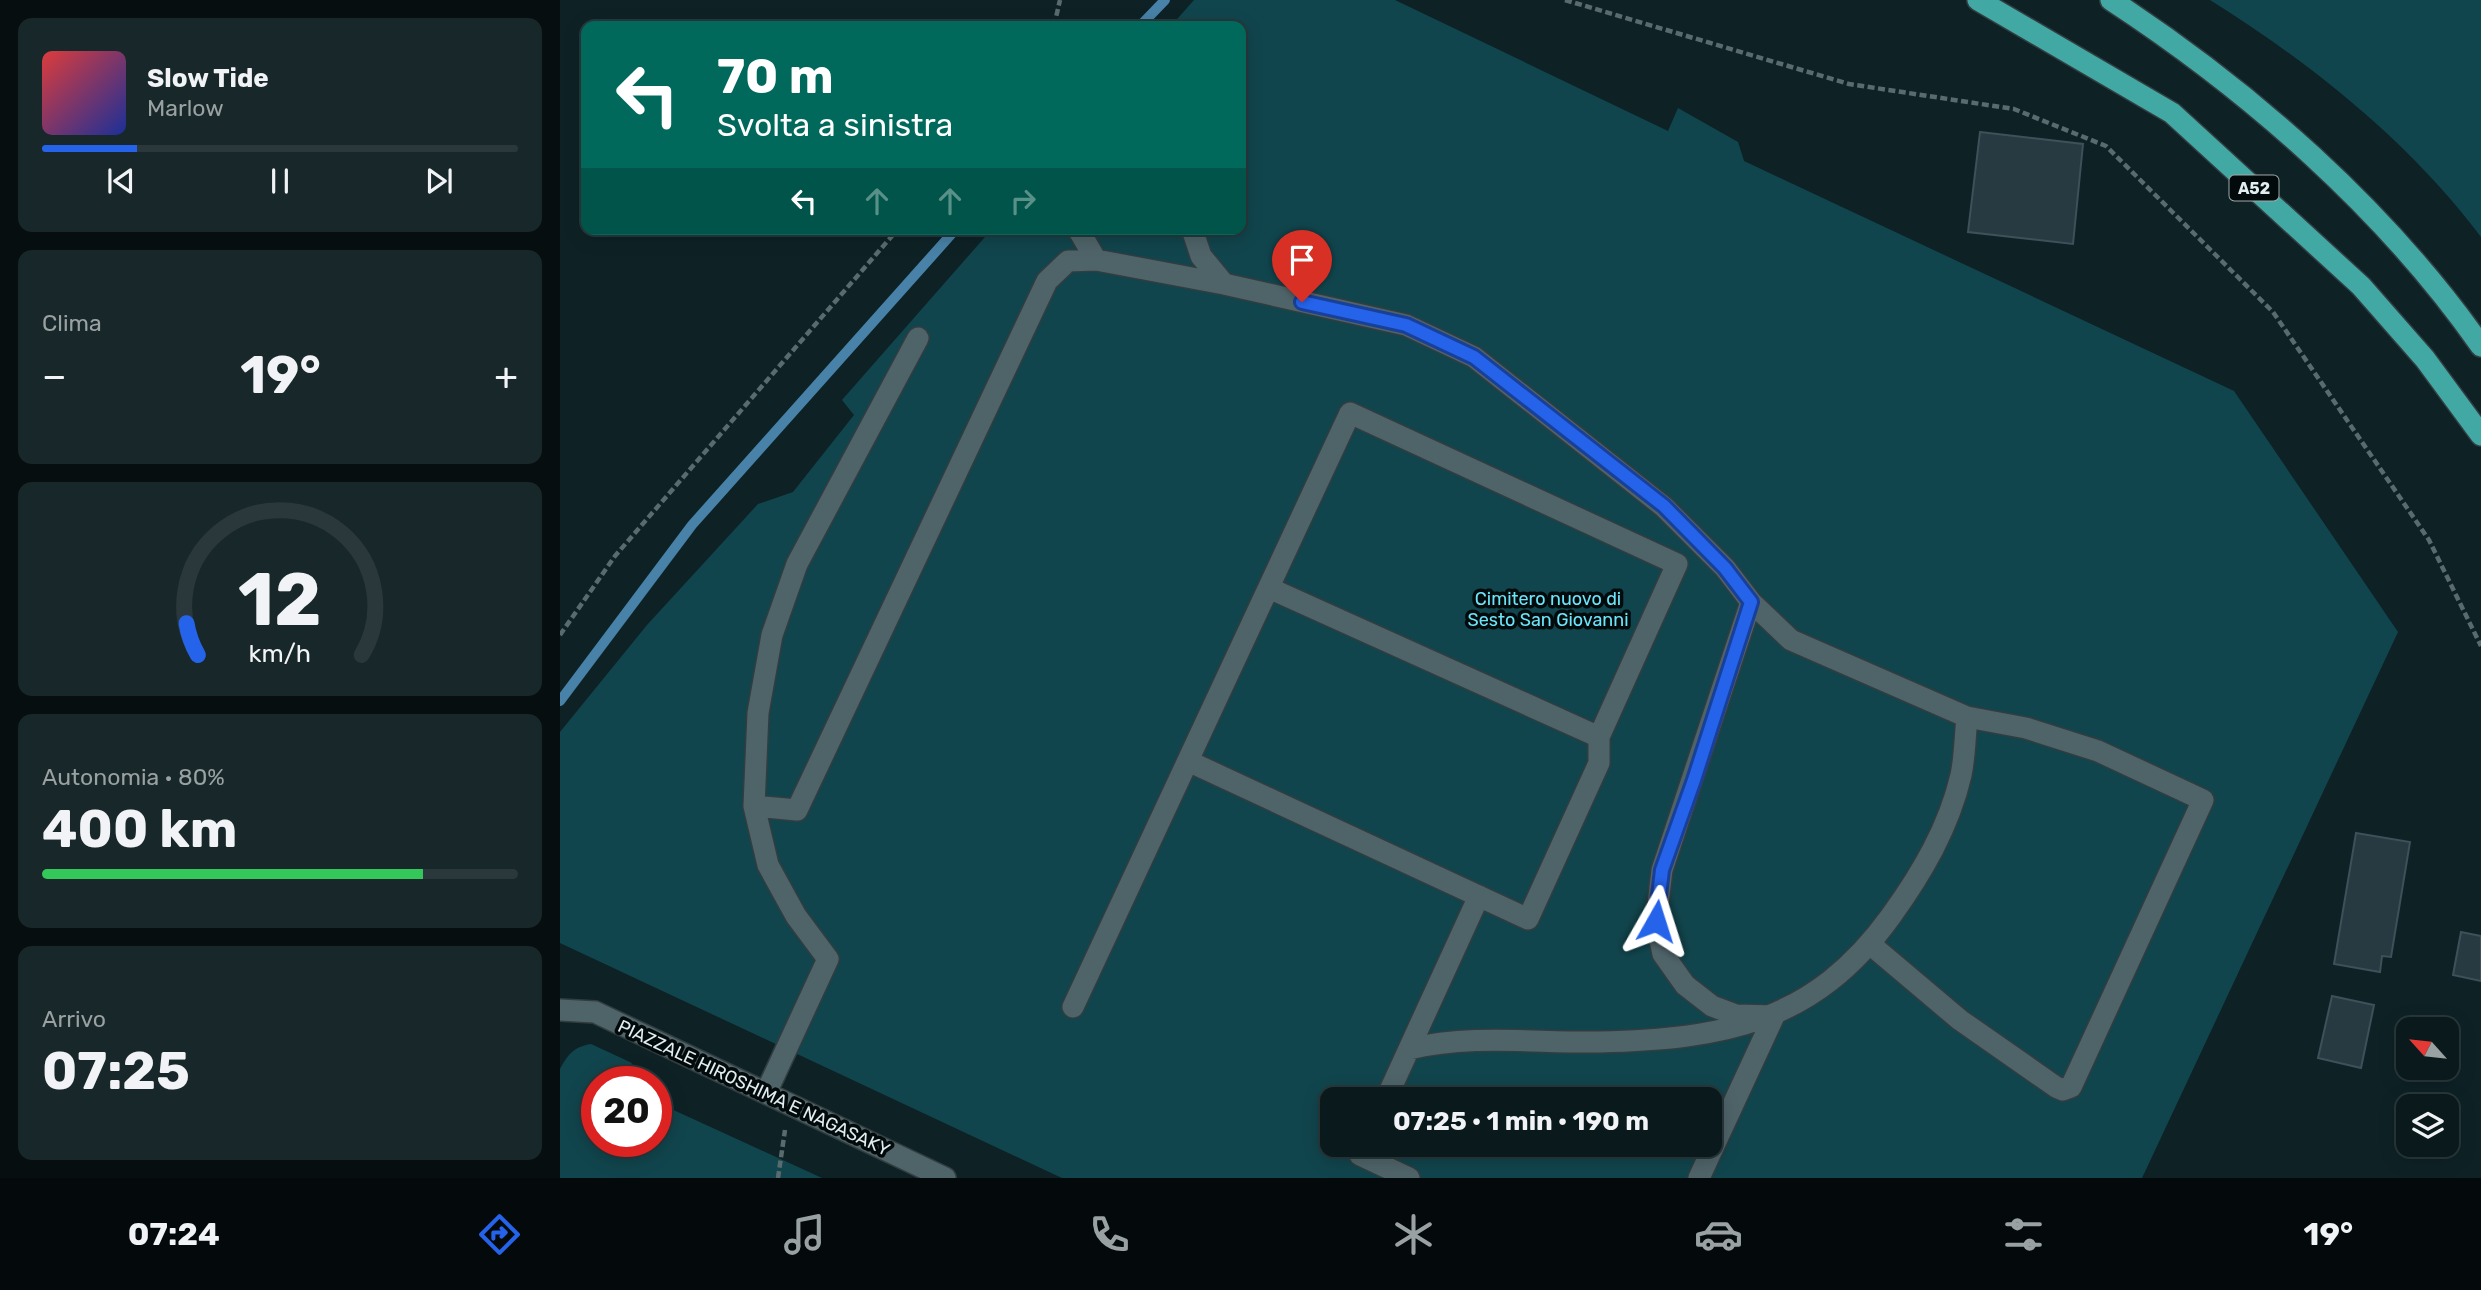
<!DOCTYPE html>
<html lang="it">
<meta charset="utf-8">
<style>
:root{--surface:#0a1a1c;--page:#182729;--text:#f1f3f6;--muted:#99a1a3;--line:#2a383b;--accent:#2563eb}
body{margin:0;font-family:Rubik,sans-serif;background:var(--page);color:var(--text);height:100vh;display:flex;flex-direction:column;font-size:26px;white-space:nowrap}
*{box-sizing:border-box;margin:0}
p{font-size:23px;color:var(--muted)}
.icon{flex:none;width:38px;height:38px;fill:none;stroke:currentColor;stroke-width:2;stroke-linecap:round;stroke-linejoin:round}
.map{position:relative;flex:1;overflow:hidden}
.sheet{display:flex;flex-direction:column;gap:18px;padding:18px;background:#060e0f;width:560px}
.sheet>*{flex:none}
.guide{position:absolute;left:21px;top:21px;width:665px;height:214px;border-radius:14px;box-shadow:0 4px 18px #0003,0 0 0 2px var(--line);background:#00695c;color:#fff;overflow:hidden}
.needle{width:46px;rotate:297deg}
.fabs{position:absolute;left:1836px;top:1017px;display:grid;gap:14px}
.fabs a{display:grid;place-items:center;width:63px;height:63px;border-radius:14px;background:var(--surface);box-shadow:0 4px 18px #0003,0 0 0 2px var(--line);font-size:35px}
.speed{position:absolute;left:21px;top:1066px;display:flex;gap:14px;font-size:35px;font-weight:700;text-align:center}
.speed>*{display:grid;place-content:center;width:91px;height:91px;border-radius:50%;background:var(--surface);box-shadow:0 4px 18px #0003,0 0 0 2px var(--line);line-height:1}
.speed .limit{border:10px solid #d22;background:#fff;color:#111}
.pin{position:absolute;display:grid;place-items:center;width:60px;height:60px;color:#fff;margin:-72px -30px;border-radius:50% 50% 50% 0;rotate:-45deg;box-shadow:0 0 7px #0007}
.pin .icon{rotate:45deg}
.me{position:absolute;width:77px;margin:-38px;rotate:6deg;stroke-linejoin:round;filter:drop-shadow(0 0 5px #0008)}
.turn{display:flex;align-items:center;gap:24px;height:147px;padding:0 21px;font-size:32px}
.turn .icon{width:91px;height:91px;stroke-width:2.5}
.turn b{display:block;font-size:49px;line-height:60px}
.lanes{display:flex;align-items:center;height:66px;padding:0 21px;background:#0003;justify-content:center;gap:35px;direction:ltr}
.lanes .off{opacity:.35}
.big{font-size:52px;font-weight:700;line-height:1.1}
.sheet .tile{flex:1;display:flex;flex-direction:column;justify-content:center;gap:10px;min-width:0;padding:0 24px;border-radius:14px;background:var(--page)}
.sheet .dial{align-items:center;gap:0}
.dial svg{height:182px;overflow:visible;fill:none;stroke:var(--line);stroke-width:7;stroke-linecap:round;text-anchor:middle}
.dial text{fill:var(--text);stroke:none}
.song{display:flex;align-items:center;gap:21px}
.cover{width:84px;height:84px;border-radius:10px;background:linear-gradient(135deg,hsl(0 70% 55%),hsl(230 70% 35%))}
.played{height:7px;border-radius:4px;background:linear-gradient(90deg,var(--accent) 20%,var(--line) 20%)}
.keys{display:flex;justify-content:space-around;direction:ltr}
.heat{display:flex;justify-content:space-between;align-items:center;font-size:38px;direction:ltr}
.charge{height:10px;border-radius:5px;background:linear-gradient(90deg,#34c759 80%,var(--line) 0)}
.trip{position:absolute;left:760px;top:1087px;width:402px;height:70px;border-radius:14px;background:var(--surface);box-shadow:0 4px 18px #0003,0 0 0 2px var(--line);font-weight:700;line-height:70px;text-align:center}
.tab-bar{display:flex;height:112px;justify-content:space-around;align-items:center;background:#040a0b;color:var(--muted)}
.tab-bar .icon{width:49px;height:49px}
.tab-bar .active{color:var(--accent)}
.tab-bar b{font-size:32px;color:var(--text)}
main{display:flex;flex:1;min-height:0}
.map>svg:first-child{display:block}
.green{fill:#11454d;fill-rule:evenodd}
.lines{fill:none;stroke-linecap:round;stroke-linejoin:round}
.stream{stroke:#4882a8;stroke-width:10}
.building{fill:#273941;stroke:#3e5059;stroke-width:2}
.minor-casing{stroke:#323d40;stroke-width:24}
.highway-casing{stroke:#323d40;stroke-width:24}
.path{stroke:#5a6b6f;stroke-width:4.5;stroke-dasharray:7 3.5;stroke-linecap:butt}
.minor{stroke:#4f6469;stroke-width:21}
.highway{stroke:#42a8a4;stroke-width:21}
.route-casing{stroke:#184099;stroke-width:18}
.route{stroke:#2563eb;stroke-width:12}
.labels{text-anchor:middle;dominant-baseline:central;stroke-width:7;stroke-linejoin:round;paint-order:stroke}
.shield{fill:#030a0b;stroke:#9ea9ab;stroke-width:2}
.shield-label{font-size:16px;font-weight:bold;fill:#e1edf0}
.park-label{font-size:18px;fill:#6be5fa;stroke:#030a0b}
.street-label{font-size:18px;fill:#e1edf0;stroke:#030a0b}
</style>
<main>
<section class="sheet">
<div class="tile">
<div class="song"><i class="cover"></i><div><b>Slow Tide</b><p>Marlow</p></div></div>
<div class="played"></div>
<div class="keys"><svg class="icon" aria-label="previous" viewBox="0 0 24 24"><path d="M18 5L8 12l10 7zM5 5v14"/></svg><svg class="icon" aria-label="pause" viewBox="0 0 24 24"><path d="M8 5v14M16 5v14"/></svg><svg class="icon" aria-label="next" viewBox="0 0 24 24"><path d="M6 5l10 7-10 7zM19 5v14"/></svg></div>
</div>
<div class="tile"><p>Clima</p>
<div class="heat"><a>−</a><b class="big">19°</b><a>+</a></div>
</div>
<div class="tile dial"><svg viewBox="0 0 100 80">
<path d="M14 69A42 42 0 1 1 86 69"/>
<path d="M14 69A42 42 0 0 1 9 55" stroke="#2563eb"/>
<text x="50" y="56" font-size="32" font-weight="700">12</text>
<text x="50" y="72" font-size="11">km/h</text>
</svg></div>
<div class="tile"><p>Autonomia · 80%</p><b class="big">400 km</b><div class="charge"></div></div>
<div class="tile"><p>Arrivo</p><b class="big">07:25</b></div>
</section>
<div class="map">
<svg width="1921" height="1178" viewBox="0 0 1921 1178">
<rect width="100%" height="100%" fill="#0e2226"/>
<path class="green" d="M 634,0 L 835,0 L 1108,131 L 1118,108 L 1178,142 L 1184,161 L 1674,391 L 1838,632 L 1582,1178 L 502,1178 L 0,943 L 0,732 L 87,625 L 198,504 L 233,492 L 294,415 L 282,400 L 432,229 L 681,229 L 681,26 L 611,26 ZM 772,1099 L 1150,1099 L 1150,1144 L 772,1144 Z
M 1650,0 L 1921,0 L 1921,237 C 1850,142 1751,63 1650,0 Z
M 31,1044 L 72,1063 L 64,1081 L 37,1082 L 37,1141 L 96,1141 L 96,1102 L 262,1178 L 0,1178 L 0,1069 C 8,1054 14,1047 31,1044 Z"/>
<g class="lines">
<path class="stream" d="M 580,26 L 605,0
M 0,701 L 132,525 L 396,229"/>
</g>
<path class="building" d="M 1420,132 L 1523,144 L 1513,244 L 1408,232 Z
M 1796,833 L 1850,842 L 1831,957 L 1822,956 L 1820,972 L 1774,964 Z
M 1901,932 L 1921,936 L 1921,981 L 1893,975 Z
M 1772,996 L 1814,1005 L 1801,1068 L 1758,1058 Z"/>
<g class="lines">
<defs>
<path id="minor" d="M 518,229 L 536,260
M 632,229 L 641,256 L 664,284
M 709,588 L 1039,737
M 194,806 L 237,810 L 487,281 L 508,261 L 536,260 L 664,284 L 846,325 L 914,357 L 1104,507 L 1165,568 L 1191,602 L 1231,640 L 1407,717 L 1466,728 L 1538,751 L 1643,800 L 1511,1087 L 1503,1090 L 1496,1087 L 1400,1020 L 1310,944
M 513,1007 L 790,413 L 1117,564 L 1039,737 L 1039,763 L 968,919 L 628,761
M 0,1010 L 35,1012 L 385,1178
M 849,1049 C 913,1034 974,1043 1039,1042 C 1164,1039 1254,1023 1331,916 C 1362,873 1389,827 1401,775 C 1405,756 1405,736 1407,717
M 206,1093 L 268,959 L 236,916 L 208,865 L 194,806 L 198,713 L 212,635 L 237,564 L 358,338
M 826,1099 L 919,896
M 805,1144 L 800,1155 L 849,1178
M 1139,1178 L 1214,1016 L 1176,1015 L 1152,1006 L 1125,985 L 1103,954 L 1096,921 L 1102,870 L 1191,602"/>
<path id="highway" d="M 1418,0 L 1612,113 L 1801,286 L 1865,359 L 1921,435
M 1551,0 C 1690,91 1825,209 1921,346"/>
</defs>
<use href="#minor" class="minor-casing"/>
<use href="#highway" class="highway-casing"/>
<path class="path" d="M 1005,0 L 1289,84 L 1454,109 L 1546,146 L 1713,312 L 1869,540 L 1921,646
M 494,26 L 500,0
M 0,635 L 55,556 L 338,229
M 218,1178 L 225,1130"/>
<use href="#minor" class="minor"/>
<use href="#highway" class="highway"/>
</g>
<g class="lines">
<defs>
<path id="route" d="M 742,302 L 846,325 L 914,357 L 1104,506 L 1165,568 L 1191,602 L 1134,780 L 1102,870 L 1096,921"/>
</defs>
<use href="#route" class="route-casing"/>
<use href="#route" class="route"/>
</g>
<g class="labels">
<rect class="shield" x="1669.5" y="175.5" width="49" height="25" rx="5"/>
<g class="shield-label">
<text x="1694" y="188">A52</text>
</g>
<g class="park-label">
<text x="988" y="599">Cimitero nuovo di<tspan x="988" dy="21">Sesto San Giovanni</tspan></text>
</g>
<g class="street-label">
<text transform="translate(194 1088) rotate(25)">PIAZZALE HIROSHIMA E NAGASAKY</text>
</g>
</g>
</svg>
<div class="fabs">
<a><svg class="needle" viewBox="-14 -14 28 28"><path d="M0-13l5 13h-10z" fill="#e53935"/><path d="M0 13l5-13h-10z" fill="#99a1a3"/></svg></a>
<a><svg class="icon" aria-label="layers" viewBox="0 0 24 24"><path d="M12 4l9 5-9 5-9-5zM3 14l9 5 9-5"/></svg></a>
</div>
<div class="speed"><div class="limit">20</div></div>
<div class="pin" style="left:742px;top:302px;background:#d93025"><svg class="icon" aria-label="arrive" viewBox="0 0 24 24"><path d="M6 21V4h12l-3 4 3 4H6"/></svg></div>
<svg class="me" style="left:1096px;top:921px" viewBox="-20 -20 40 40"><path d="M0-17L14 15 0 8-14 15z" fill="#2563eb" stroke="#fff" stroke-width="4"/></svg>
<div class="trip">07:25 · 1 min · 190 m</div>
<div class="guide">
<div class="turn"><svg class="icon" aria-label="left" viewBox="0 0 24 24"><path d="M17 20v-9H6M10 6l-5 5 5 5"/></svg><div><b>70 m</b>Svolta a sinistra</div></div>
<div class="lanes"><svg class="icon" aria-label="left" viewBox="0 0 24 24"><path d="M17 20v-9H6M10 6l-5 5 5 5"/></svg><svg class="icon off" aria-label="ahead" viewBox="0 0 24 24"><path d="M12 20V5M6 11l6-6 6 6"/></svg><svg class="icon off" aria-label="ahead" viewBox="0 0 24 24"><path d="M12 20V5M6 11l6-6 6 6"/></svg><svg class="icon off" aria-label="right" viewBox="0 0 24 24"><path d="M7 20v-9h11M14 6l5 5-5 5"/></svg></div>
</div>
</div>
</main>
<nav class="tab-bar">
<b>07:24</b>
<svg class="icon active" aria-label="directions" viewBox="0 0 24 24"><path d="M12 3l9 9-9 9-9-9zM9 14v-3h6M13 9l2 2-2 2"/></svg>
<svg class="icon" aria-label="music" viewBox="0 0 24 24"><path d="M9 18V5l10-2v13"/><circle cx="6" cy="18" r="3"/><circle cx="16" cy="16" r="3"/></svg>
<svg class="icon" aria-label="phone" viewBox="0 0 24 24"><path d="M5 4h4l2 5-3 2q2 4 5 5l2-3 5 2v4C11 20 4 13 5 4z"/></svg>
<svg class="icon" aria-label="climate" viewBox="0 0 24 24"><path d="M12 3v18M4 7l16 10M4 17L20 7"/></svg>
<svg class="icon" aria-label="car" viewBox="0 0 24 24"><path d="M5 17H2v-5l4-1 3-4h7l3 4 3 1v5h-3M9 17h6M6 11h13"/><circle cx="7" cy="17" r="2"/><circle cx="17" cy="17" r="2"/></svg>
<svg class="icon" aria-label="filters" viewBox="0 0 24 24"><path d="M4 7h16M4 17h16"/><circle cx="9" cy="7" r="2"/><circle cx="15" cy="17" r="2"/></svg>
<b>19°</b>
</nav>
